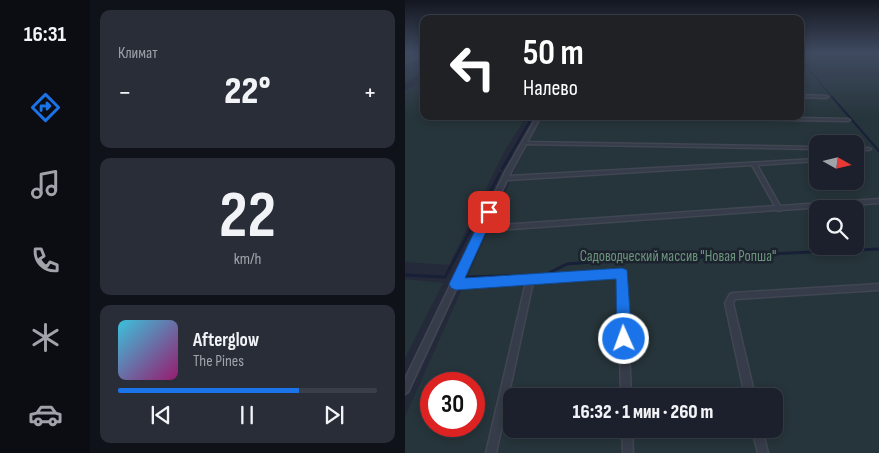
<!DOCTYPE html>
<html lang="ru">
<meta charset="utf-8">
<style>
:root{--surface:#1b202c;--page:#282d38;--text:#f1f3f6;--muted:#a0a3a9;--line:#393e48;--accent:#1a73e8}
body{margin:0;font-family:"Sofia Sans Condensed",sans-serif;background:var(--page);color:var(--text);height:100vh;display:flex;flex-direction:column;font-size:19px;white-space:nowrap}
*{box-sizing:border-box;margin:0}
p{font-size:16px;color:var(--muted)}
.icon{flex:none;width:28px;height:28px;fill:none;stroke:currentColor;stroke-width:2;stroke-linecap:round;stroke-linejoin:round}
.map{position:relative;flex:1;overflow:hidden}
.drawer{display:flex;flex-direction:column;gap:10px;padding:10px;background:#0f1218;width:315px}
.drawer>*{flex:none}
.hud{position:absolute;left:15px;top:15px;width:384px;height:105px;border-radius:10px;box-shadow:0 2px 8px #0003,0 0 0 1px var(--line);background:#202124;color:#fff;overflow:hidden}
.needle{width:32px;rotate:98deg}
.tools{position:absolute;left:404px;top:135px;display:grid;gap:10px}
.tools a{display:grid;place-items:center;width:55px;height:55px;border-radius:10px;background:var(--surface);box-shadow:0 2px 8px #0003,0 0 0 1px var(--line);font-size:25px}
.speed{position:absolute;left:15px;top:372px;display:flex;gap:10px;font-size:25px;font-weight:700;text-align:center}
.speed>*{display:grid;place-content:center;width:65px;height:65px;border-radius:50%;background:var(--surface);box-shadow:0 2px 8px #0003,0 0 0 1px var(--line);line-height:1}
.speed .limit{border:8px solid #d22;background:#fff;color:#111}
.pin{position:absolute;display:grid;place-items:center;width:42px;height:42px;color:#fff;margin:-21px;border-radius:10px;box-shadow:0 2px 8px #0006}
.me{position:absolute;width:55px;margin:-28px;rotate:358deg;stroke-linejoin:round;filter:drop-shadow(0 0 4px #0008)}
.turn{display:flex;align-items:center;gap:18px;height:105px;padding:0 20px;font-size:22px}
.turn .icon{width:65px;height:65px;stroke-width:2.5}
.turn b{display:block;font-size:35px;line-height:42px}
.big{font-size:38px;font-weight:800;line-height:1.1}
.drawer .tile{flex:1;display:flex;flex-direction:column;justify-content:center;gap:8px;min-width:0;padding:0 18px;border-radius:10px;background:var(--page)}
.drawer .dial{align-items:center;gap:0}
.dial b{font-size:65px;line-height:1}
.song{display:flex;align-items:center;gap:15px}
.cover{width:60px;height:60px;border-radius:8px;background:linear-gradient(135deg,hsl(190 70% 55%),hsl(320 70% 35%))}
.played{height:5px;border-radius:2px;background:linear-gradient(90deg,var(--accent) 70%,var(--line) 70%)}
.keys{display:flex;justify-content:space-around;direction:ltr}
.heat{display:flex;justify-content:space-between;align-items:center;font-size:28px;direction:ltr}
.trip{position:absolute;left:98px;top:388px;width:280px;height:50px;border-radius:10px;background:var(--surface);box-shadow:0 2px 8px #0003,0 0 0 1px var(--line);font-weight:800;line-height:50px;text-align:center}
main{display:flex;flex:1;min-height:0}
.dock{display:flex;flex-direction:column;width:90px;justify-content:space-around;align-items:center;background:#0b0d12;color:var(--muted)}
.dock .icon{width:35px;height:35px}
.dock .on{color:var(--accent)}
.dock b{font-size:22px;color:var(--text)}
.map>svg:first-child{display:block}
.green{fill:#26353b;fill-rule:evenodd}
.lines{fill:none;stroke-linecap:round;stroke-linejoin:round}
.stream-far3{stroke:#182037;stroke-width:1}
.stream-far2{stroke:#182037;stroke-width:2}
.stream-far1{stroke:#182037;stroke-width:2.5}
.stream{stroke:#182037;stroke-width:3}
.minor-casing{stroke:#414653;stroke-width:3}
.minor{fill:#373c4a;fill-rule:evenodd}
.route{fill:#1a73e8;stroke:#114b97}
.labels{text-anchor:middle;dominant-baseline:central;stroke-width:5;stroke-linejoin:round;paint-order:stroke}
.park-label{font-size:15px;fill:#6b967b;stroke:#1d222f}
</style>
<main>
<nav class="dock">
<b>16:31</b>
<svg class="icon on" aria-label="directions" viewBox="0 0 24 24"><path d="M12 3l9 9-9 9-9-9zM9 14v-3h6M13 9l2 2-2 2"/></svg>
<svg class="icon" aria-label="music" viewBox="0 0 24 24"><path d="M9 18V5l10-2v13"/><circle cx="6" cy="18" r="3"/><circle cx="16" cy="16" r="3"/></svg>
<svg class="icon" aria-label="phone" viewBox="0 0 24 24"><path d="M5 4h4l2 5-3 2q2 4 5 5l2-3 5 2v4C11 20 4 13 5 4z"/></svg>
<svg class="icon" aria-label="climate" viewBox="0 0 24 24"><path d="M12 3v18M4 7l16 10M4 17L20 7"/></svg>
<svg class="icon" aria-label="car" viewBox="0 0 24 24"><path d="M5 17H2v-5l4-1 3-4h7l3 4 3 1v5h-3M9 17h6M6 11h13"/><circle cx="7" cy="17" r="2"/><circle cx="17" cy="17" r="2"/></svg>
</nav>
<section class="drawer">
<div class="tile"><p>Климат</p>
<div class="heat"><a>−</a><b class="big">22°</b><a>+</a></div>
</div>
<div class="tile dial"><b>22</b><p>km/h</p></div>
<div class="tile">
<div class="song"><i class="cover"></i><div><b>Afterglow</b><p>The Pines</p></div></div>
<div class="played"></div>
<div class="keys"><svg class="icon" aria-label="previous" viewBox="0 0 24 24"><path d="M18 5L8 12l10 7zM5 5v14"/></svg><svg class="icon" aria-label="pause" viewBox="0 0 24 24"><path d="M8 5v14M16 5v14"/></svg><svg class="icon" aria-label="next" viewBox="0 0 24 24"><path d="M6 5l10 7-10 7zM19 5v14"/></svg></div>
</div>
</section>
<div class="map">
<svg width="474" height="453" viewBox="0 0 474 453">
<rect width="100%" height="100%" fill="#242a3a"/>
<path class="green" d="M 0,53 L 19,53 L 19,71 L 0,83 Z
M 395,53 L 474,53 L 474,453 L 0,453 L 0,417 L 123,141 L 137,116 L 395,116 ZM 412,144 L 450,144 L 450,181 L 412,181 ZM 412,209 L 450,209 L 450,246 L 412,246 ZM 26,384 L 69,384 L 69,426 L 26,426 ZM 106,396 L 369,396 L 369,429 L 106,429 Z
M 19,79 L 19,116 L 122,116 L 100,150 L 44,265 L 0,262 L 0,91 Z
M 0,279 L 38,283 L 0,358 Z"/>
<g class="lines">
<path class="stream-far3" d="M 395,59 L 428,98"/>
<path class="stream-far2" d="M 427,97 L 474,151
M 105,155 L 128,116"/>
<path class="stream-far1" d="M 97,169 L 106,154
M 65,230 L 95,173"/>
<path class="stream" d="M 0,275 L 40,277 L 66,229
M 60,277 L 140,275 L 162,264 L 187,262 L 474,249"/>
<defs>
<path id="minor" d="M 19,54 L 19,56 L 0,63 L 0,61 Z
M 395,95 L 421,96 L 423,97 L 421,98 L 395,97 Z
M 132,116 L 136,116 L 122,142 L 412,147 L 412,149 L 121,144 L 104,176 L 412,159 L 412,161 L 352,165 L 375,206 L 474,199 L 474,203 L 376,210 L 374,211 L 372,210 L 78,231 L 55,281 L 217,270 L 220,271 L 221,273 L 226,396 L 216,396 L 213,276 L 128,282 L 91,453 L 81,453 L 121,282 L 52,287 L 3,392 L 0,394 L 0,379 L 100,172 ZM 347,165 L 370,206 L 80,226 L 102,180 Z
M 200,116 L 291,116 L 443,119 L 445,120 L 443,121 L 202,117 Z
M 450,148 L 464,148 L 466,149 L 464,150 L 450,150 Z
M 474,284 L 474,290 L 330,299 L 328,303 L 350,396 L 340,396 L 320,303 L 325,294 L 328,293 Z
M 217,429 L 227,429 L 228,453 L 218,453 Z
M 347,429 L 357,429 L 363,453 L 353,453 Z"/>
</defs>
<use href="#minor" class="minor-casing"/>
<use href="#minor" class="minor"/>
</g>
<linearGradient id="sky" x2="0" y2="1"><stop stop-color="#141720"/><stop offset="0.45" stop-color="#3f4a60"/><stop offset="1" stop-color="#3f4a60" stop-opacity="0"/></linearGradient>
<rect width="474" height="117" fill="url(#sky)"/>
<path class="route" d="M 84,208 L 90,212 L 60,278 L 217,268 L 222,270 L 227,339 L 225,345 L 219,347 L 214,345 L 212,339 L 211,279 L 51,290 L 46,288 L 44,284 L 46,280 L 79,212 Z"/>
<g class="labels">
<g class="park-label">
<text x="273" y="256">Садоводческий массив "Новая Ропша"</text>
</g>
</g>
</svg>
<div class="tools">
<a><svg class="needle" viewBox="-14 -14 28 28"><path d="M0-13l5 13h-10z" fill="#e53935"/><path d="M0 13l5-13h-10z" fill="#a0a3a9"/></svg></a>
<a><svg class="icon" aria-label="search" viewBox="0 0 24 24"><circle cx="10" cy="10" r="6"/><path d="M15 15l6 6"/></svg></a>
</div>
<div class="speed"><div class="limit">30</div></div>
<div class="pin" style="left:84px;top:212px;background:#d93025"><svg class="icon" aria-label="arrive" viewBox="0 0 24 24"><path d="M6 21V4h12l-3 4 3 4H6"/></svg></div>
<svg class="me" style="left:219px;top:339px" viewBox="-20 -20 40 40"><circle r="17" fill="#1a73e8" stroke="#fff" stroke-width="3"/><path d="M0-11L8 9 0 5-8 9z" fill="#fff"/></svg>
<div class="trip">16:32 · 1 мин · 260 m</div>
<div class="hud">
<div class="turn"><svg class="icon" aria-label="left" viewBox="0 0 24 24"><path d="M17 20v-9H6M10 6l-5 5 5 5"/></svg><div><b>50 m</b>Налево</div></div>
</div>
</div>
</main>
